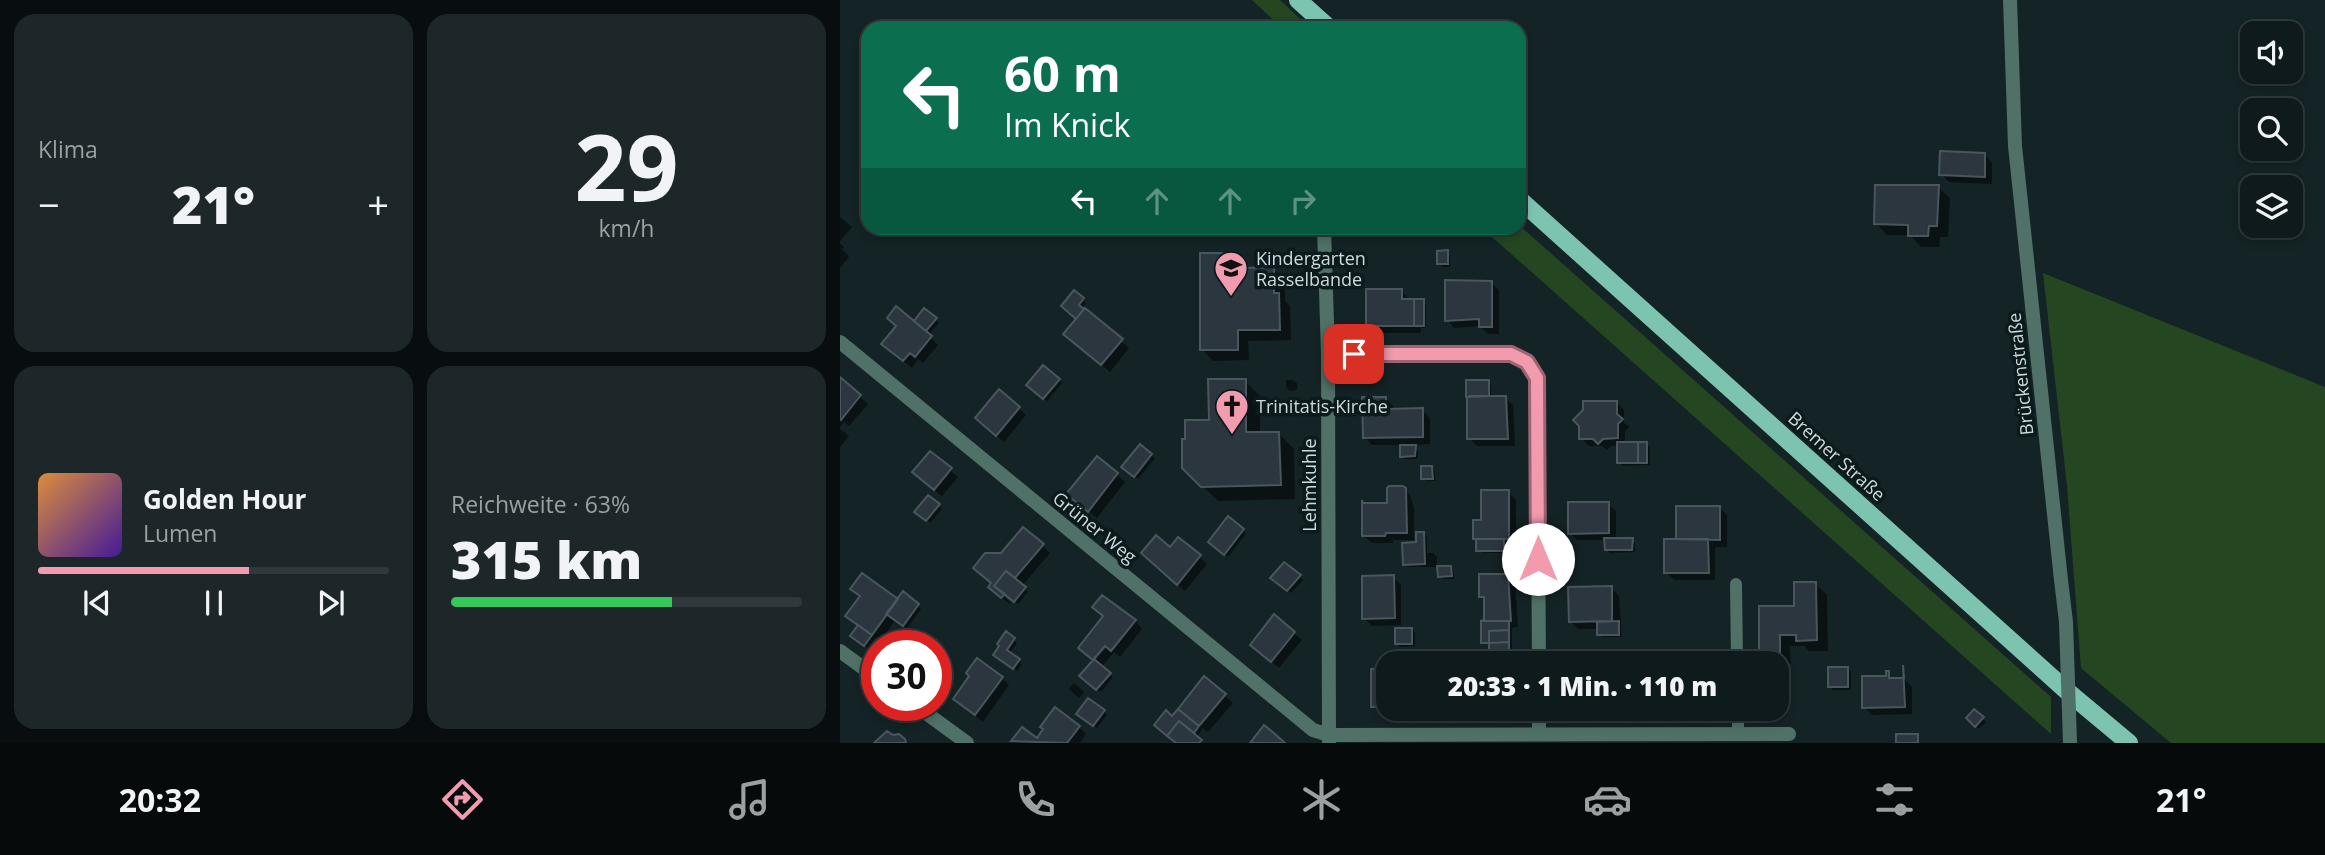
<!DOCTYPE html>
<html lang="de">
<meta charset="utf-8">
<style>
:root{--surface:#0f1a1c;--page:#1d2729;--text:#f1f3f6;--muted:#9ba1a3;--line:#2f383b;--accent:#f29aae}
body{margin:0;font-family:"Open Sans",sans-serif;background:var(--page);color:var(--text);height:100vh;display:flex;flex-direction:column;font-size:26px;white-space:nowrap}
*{box-sizing:border-box;margin:0}
p{font-size:23px;color:var(--muted)}
.icon{flex:none;width:38px;height:38px;fill:none;stroke:currentColor;stroke-width:2;stroke-linecap:round;stroke-linejoin:round}
.map{position:relative;flex:1;overflow:hidden}
.sheet{display:flex;flex-direction:column;gap:14px;padding:14px;background:#080e0f;width:840px}
.sheet>*{flex:none}
.top-card{position:absolute;left:21px;top:21px;width:665px;height:214px;border-radius:21px;box-shadow:0 4px 10px #0003,0 0 0 2px var(--line);background:#0b6e4f;color:#fff;overflow:hidden}
.controls{position:absolute;left:1400px;top:21px;display:grid;gap:14px}
.controls a{display:grid;place-items:center;width:63px;height:63px;border-radius:14px;background:var(--surface);box-shadow:0 4px 10px #0003,0 0 0 2px var(--line);font-size:35px}
.speed{position:absolute;left:21px;top:630px;display:flex;gap:14px;font-size:35px;font-weight:700;text-align:center}
.speed>*{display:grid;place-content:center;width:91px;height:91px;border-radius:50%;background:var(--surface);box-shadow:0 4px 10px #0003,0 0 0 2px var(--line);line-height:1}
.speed .limit{border:10px solid #d22;background:#fff;color:#111}
.pin{position:absolute;display:grid;place-items:center;width:60px;height:60px;color:#fff;margin:-30px;border-radius:14px;box-shadow:0 4px 10px #0006}
.me{position:absolute;width:77px;margin:-38px;rotate:0deg;stroke-linejoin:round;filter:drop-shadow(0 0 5px #0008)}
.turn{display:flex;align-items:center;gap:24px;height:147px;padding:0 28px;font-size:32px}
.turn .icon{width:91px;height:91px;stroke-width:2.5}
.turn b{display:block;font-size:49px;line-height:60px}
.lanes{display:flex;align-items:center;height:66px;padding:0 28px;background:#0003;justify-content:center;gap:35px;direction:ltr}
.lanes .off{opacity:.35}
.big{font-size:52px;font-weight:800;line-height:1.1}
.sheet .widget{flex:1;display:flex;flex-direction:column;justify-content:center;gap:10px;min-width:0;padding:0 24px;border-radius:21px;background:var(--page)}
.sheet .dial{align-items:center;gap:0}
.dial b{font-size:91px;line-height:1}
.song{display:flex;align-items:center;gap:21px}
.cover{width:84px;height:84px;border-radius:10px;background:linear-gradient(135deg,hsl(30 70% 55%),hsl(260 70% 35%))}
.played{height:7px;border-radius:4px;background:linear-gradient(90deg,var(--accent) 60%,var(--line) 60%)}
.keys{display:flex;justify-content:space-around;direction:ltr}
.heat{display:flex;justify-content:space-between;align-items:center;font-size:38px;direction:ltr}
.charge{height:10px;border-radius:5px;background:linear-gradient(90deg,#34c759 63%,var(--line) 0)}
.sheet .tiles{flex:1;display:grid;gap:14px;grid-template-columns:repeat(2,1fr)}
.trip{position:absolute;left:536px;top:651px;width:413px;height:70px;border-radius:21px;background:var(--surface);box-shadow:0 4px 10px #0003,0 0 0 2px var(--line);font-weight:800;line-height:70px;text-align:center}
.menu{display:flex;height:112px;justify-content:space-around;align-items:center;background:#060a0b;color:var(--muted)}
.menu .icon{width:49px;height:49px}
.menu .on{color:var(--accent)}
.menu b{font-size:32px;color:var(--text)}
main{display:flex;flex:1;min-height:0}
.map>svg:first-child{display:block}
.green{fill:#244722}
.shadow{fill:#0007}
.building{fill:#2b363e;stroke:#49565e;stroke-width:2}
.lines{fill:none;stroke-linecap:round;stroke-linejoin:round}
.service{stroke:#507167;stroke-width:12}
.minor{stroke:#507167;stroke-width:14}
.primary{stroke:#7cc4b0;stroke-width:18}
.minor-bridge{stroke:#507167;stroke-width:14}
.route-casing{stroke:#9d6471;stroke-width:18}
.route{stroke:#f29aae;stroke-width:12}
.labels{text-anchor:middle;dominant-baseline:central;stroke-width:7;stroke-linejoin:round;paint-order:stroke}
.poi-label{font-size:18px;fill:#d0d9db;stroke:#0b1a1c;text-anchor:start}
.street-label{font-size:18px;fill:#d0d9db;stroke:#0b1a1c}
</style>
<main>
<section class="sheet">
<div class="tiles">
<div class="widget"><p>Klima</p>
<div class="heat"><a>−</a><b class="big">21°</b><a>+</a></div>
</div>
<div class="widget dial"><b>29</b><p>km/h</p></div>
<div class="widget">
<div class="song"><i class="cover"></i><div><b>Golden Hour</b><p>Lumen</p></div></div>
<div class="played"></div>
<div class="keys"><svg class="icon" aria-label="previous" viewBox="0 0 24 24"><path d="M18 5L8 12l10 7zM5 5v14"/></svg><svg class="icon" aria-label="pause" viewBox="0 0 24 24"><path d="M8 5v14M16 5v14"/></svg><svg class="icon" aria-label="next" viewBox="0 0 24 24"><path d="M6 5l10 7-10 7zM19 5v14"/></svg></div>
</div>
<div class="widget"><p>Reichweite · 63%</p><b class="big">315 km</b><div class="charge"></div></div>
</div>
</section>
<div class="map">
<svg width="1485" height="743" viewBox="0 0 1485 743">
<rect width="100%" height="100%" fill="#142325"/>
<path class="green" d="M 412,0 L 440,0 L 470,28 L 442,28 Z
M 679,225 L 1211,697 L 1211,734 L 642,228 L 679,228 Z
M 1203,273 L 1485,387 L 1485,743 L 1331,743 L 1241,668 L 1227,486 Z"/>
<path class="shadow" d="M 1145,155 L 1152,163 L 1152,184 L 1109,182 L 1101,174 Z
M 1098,187 L 1110,198 L 1108,237 L 1100,237 L 1099,247 L 1081,247 L 1070,235 L 1047,235 L 1036,223 Z
M 0,217 L 12,227 L 0,241 Z
M 0,243 L 4,247 L 2,249 L 9,257 L 0,268 Z
M 607,252 L 610,256 L 610,267 L 602,267 L 599,263 Z
M 382,254 L 393,266 L 393,275 L 433,269 L 445,281 L 445,301 L 450,306 L 451,340 L 408,341 L 409,360 L 373,361 L 362,349 Z
M 651,282 L 659,290 L 659,334 L 648,334 L 640,326 L 614,328 L 607,320 Z
M 562,290 L 569,301 L 583,301 L 586,304 L 586,328 L 581,328 L 581,333 L 536,333 L 528,325 Z
M 235,293 L 246,303 L 241,309 L 289,348 L 270,372 L 233,341 L 238,319 Z
M 85,311 L 99,323 L 88,335 L 98,345 L 83,363 L 78,359 L 72,368 L 51,351 Z
M 0,379 L 28,404 L 9,426 L 4,422 L 0,427 Z
M 219,380 L 222,383 L 207,401 L 192,388 Z
M 446,380 L 453,380 L 457,383 L 457,390 L 450,391 L 446,387 Z
M 405,381 L 420,396 L 420,434 L 439,434 L 454,449 L 455,499 L 378,501 L 343,467 L 371,422 Z
M 648,382 L 651,386 L 651,398 L 665,398 L 673,405 L 675,446 L 637,446 L 629,438 Z
M 545,398 L 553,406 L 553,410 L 582,410 L 590,418 L 590,444 L 572,445 L 578,451 L 578,459 L 565,459 L 562,456 L 562,445 L 532,445 L 524,437 Z
M 777,403 L 784,410 L 784,423 L 789,427 L 785,432 L 785,444 L 806,444 L 810,447 L 810,465 L 783,466 L 779,462 L 779,445 L 771,446 L 767,450 L 762,446 L 749,446 L 741,438 Z
M 179,408 L 186,415 L 164,442 L 145,426 Z
M 0,429 L 9,436 L 0,447 Z
M 301,446 L 315,458 L 298,479 L 287,470 Z
M 91,453 L 118,477 L 102,496 L 82,480 Z
M 258,458 L 285,482 L 257,518 L 236,501 Z
M 592,467 L 595,471 L 595,481 L 586,481 L 583,478 Z
M 563,488 L 570,495 L 574,508 L 574,540 L 553,540 L 553,543 L 532,543 L 524,536 Z
M 668,492 L 676,500 L 676,545 L 667,545 L 667,553 L 642,553 L 638,550 L 638,541 L 635,538 L 643,522 Z
M 89,497 L 102,509 L 90,523 L 80,515 Z
M 768,504 L 776,511 L 776,540 L 792,540 L 795,543 L 795,552 L 770,553 L 766,549 L 766,540 L 737,540 L 730,533 Z
M 880,508 L 887,515 L 887,547 L 875,547 L 875,580 L 834,580 L 826,572 L 838,540 Z
M 389,519 L 406,534 L 388,557 L 373,545 Z
M 584,534 L 587,537 L 587,553 L 593,553 L 597,557 L 597,567 L 568,567 L 564,564 Z
M 338,539 L 367,564 L 345,591 L 311,561 L 331,549 Z
M 202,545 L 210,553 L 182,586 L 188,592 L 178,604 L 164,592 L 162,594 L 171,603 L 170,604 L 158,595 L 162,555 Z
M 611,568 L 614,571 L 614,579 L 603,579 L 600,576 Z
M 667,575 L 675,583 L 678,627 L 672,628 L 672,657 L 654,657 L 651,654 L 650,645 L 643,642 L 646,601 L 641,597 Z
M 459,576 L 463,580 L 451,593 L 436,581 Z
M 553,577 L 561,585 L 561,625 L 532,626 L 524,618 Z
M 975,584 L 987,595 L 988,651 L 969,651 L 964,646 L 950,646 L 951,664 L 932,663 L 921,653 Z
M 771,588 L 779,596 L 782,637 L 762,637 L 759,634 L 759,629 L 738,629 L 730,621 Z
M 12,589 L 78,605 L 81,609 L 67,628 L 55,620 L 40,642 L 35,638 L 28,648 L 16,639 L 19,626 L 7,616 L 21,597 Z
M 295,621 L 302,629 L 280,657 L 274,652 L 261,668 L 273,677 L 261,692 L 245,679 L 255,661 L 272,640 L 240,648 Z
M 572,629 L 575,633 L 575,646 L 560,647 L 557,643 Z
M 454,633 L 462,640 L 439,668 L 420,652 Z
M 167,634 L 177,643 L 169,654 L 182,664 L 177,671 L 159,658 Z
M 1007,668 L 1011,672 L 1011,690 L 993,690 L 990,687 Z
M 548,670 L 548,709 L 552,709 L 552,714 L 541,714 L 533,706 Z
M 131,677 L 162,678 L 169,685 L 143,722 L 115,699 Z
M 1024,678 L 1064,679 L 1072,687 L 1072,714 L 1032,715 L 1024,707 Z
M 365,679 L 393,703 L 368,732 L 363,728 L 356,738 L 362,743 L 338,743 L 333,718 Z
M 234,683 L 244,692 L 239,698 L 229,689 Z
M 631,709 L 671,709 L 671,710 L 635,712 Z
M 756,709 L 787,709 L 787,710 L 757,710 Z
M 264,711 L 267,715 L 257,728 L 242,718 Z
M 1135,711 L 1146,722 L 1139,729 L 1128,718 Z
M 239,727 L 246,734 L 240,743 L 174,741 L 182,729 L 197,740 Z"/>
<path class="building" d="M 1100,151 L 1145,153 L 1145,177 L 1099,175 Z
M 1035,185 L 1099,185 L 1097,226 L 1089,226 L 1088,236 L 1068,236 L 1068,225 L 1034,224 Z
M 608,250 L 608,264 L 597,264 L 597,251 Z
M 360,253 L 382,253 L 383,273 L 404,273 L 404,268 L 434,267 L 434,293 L 439,293 L 440,330 L 398,330 L 398,350 L 360,350 Z
M 605,280 L 652,281 L 652,327 L 639,327 L 639,319 L 605,321 Z
M 526,289 L 562,289 L 562,299 L 574,299 L 574,326 L 526,326 Z
M 234,290 L 244,298 L 239,305 L 244,309 L 236,319 L 221,306 Z
M 574,299 L 584,299 L 584,326 L 574,326 Z
M 56,306 L 92,336 L 75,357 L 70,353 L 63,361 L 41,344 L 56,326 L 47,318 Z
M 84,308 L 97,318 L 86,331 L 74,321 Z
M 245,308 L 283,339 L 261,365 L 223,334 Z
M 203,365 L 220,379 L 203,399 L 186,385 Z
M 0,377 L 21,395 L 1,420 L 0,419 Z
M 368,379 L 406,379 L 406,432 L 439,432 L 441,485 L 361,487 L 342,468 L 342,439 L 345,439 L 345,420 L 369,420 Z
M 626,380 L 649,380 L 649,396 L 626,397 Z
M 159,389 L 180,407 L 156,436 L 135,418 Z
M 631,396 L 666,396 L 668,439 L 627,439 L 627,397 Z
M 522,397 L 546,397 L 546,409 L 583,408 L 583,437 L 523,438 Z
M 743,401 L 777,401 L 777,414 L 783,419 L 778,424 L 778,438 L 763,439 L 758,444 L 753,439 L 739,439 L 739,426 L 733,420 L 743,410 Z
M 777,442 L 798,442 L 798,463 L 777,463 Z
M 798,442 L 807,442 L 807,463 L 798,463 Z
M 300,444 L 312,454 L 294,477 L 281,467 Z
M 560,445 L 576,445 L 575,456 L 560,457 Z
M 90,451 L 112,468 L 94,490 L 72,472 Z
M 257,456 L 278,473 L 248,512 L 226,494 Z
M 581,466 L 592,466 L 593,479 L 581,479 Z
M 549,486 L 563,486 L 566,488 L 567,533 L 546,533 L 545,536 L 522,536 L 522,500 L 523,503 L 547,503 L 547,488 Z
M 641,490 L 669,490 L 669,539 L 633,539 L 633,520 L 641,520 Z
M 88,495 L 100,504 L 86,521 L 74,512 Z
M 728,502 L 769,502 L 769,533 L 728,534 Z
M 836,506 L 880,506 L 880,540 L 836,539 Z
M 388,516 L 404,529 L 384,555 L 368,542 Z
M 183,527 L 204,544 L 175,578 L 166,571 L 154,586 L 165,594 L 161,598 L 148,587 L 151,583 L 133,568 L 145,553 L 161,553 Z
M 576,532 L 584,532 L 585,564 L 563,565 L 562,543 L 576,542 Z
M 316,535 L 330,547 L 338,537 L 361,555 L 337,585 L 301,553 Z
M 764,538 L 793,538 L 792,550 L 765,550 Z
M 636,539 L 664,539 L 664,551 L 636,551 Z
M 824,539 L 868,539 L 869,573 L 824,573 Z
M 444,562 L 461,575 L 447,591 L 430,578 Z
M 597,566 L 611,566 L 612,576 L 598,577 Z
M 166,571 L 186,587 L 174,602 L 154,586 Z
M 22,573 L 58,599 L 32,635 L 5,616 L 20,596 L 10,589 Z
M 639,574 L 668,574 L 671,621 L 640,621 L 644,620 L 644,597 L 639,597 Z
M 554,575 L 555,618 L 522,619 L 522,576 Z
M 954,582 L 976,582 L 977,640 L 956,641 L 956,635 L 940,635 L 940,653 L 919,653 L 919,606 L 954,606 Z
M 772,586 L 772,621 L 729,622 L 728,587 Z
M 63,591 L 79,604 L 63,626 L 46,614 Z
M 262,595 L 296,620 L 271,651 L 265,646 L 253,660 L 238,648 L 263,616 L 252,607 Z
M 434,614 L 455,632 L 431,662 L 410,645 Z
M 641,621 L 669,621 L 669,630 L 649,631 L 649,643 L 641,643 Z
M 779,621 L 779,635 L 757,635 L 757,622 Z
M 18,625 L 32,635 L 24,646 L 10,636 Z
M 555,628 L 572,628 L 572,644 L 555,644 Z
M 669,630 L 669,642 L 649,643 L 649,631 Z
M 166,631 L 175,638 L 167,650 L 180,659 L 173,669 L 153,655 L 159,646 L 157,644 Z
M 669,642 L 669,654 L 649,655 L 649,643 Z
M 137,658 L 163,677 L 135,715 L 113,699 L 129,676 L 126,673 Z
M 254,659 L 271,673 L 256,690 L 239,676 Z
M 1063,665 L 1065,707 L 1022,708 L 1022,676 L 1046,676 L 1046,671 L 1049,671 L 1049,678 L 1064,678 Z
M 988,667 L 1008,667 L 1008,687 L 988,687 Z
M 548,668 L 548,700 L 545,700 L 545,707 L 531,707 L 531,669 Z
M 364,676 L 386,694 L 359,726 L 338,709 Z
M 248,698 L 265,710 L 253,726 L 236,714 Z
M 215,707 L 240,726 L 227,743 L 171,741 L 182,727 L 197,738 L 203,729 L 200,727 Z
M 338,709 L 359,726 L 354,733 L 339,721 L 327,736 L 314,725 L 326,710 L 332,716 Z
M 1134,709 L 1144,717 L 1135,727 L 1126,718 Z
M 339,721 L 362,740 L 359,743 L 336,743 L 327,736 Z
M 424,725 L 435,734 L 445,743 L 410,743 Z
M 47,731 L 53,735 L 59,734 L 65,739 L 66,743 L 34,743 Z
M 1056,734 L 1078,734 L 1078,743 L 1056,743 Z"/>
<g class="lines">
<path class="service" d="M 896,584 L 897,663
M 898,709 L 898,734"/>
<path class="minor" d="M 1170,0 L 1175,146 L 1221,580
M 484,228 L 488,354 L 489,742
M 0,342 L 473,730 L 489,735 L 949,734
M 488,354 L 671,354 L 687,362 L 697,378 L 699,663
M 0,651 L 37,678
M 75,705 L 127,743
M 699,709 L 699,734"/>
<path class="primary" d="M 458,0 L 489,28
M 679,199 L 1228,692 L 1289,743"/>
<path class="minor-bridge" d="M 1221,580 L 1226,622 L 1230,743"/>
</g>
<g class="lines">
<defs>
<path id="route" d="M 514,354 L 671,354 L 687,362 L 697,378 L 698,559"/>
</defs>
<use href="#route" class="route-casing"/>
<use href="#route" class="route"/>
</g>
<defs>
<symbol id="school-pin" viewBox="-11 -11 22 30"><path d="M0 17L-7.5 6A9.5 9.5 0 1 1 7.5 6Z" fill="#f29aae" stroke="#0b1a1c"/><path d="M0-5L7-2L0 1L-7-2ZM-4 1L0 2.5L4 1V4Q0 6-4 4Z" fill="#111"/></symbol>
<symbol id="church-pin" viewBox="-11 -11 22 30"><path d="M0 17L-7.5 6A9.5 9.5 0 1 1 7.5 6Z" fill="#f29aae" stroke="#0b1a1c"/><path d="M-1.2-6h2.4v3.5h3.3v2.4h-3.3V6h-2.4V-.1h-3.3v-2.4h3.3Z" fill="#111"/></symbol>
</defs>
<g fill-rule="evenodd">
<use href="#school-pin" x="372" y="249" width="38" height="52"/>
<use href="#church-pin" x="373" y="387" width="38" height="52"/>
</g>
<g class="labels">
<g class="poi-label">
<text x="416" y="258">Kindergarten<tspan x="416" dy="21">Rasselbande</tspan></text>
<text x="416" y="406">Trinitatis-Kirche</text>
</g>
<g class="street-label">
<text transform="translate(1180 374) rotate(-96)">Brückenstraße</text>
<text transform="translate(997 456) rotate(42)">Bremer Straße</text>
<text transform="translate(469 485) rotate(-90)">Lehmkuhle</text>
<text transform="translate(255 527) rotate(39)">Grüner Weg</text>
</g>
</g>
</svg>
<div class="controls">
<a><svg class="icon" aria-label="sound" viewBox="0 0 24 24"><path d="M4 9h4l5-4v14l-5-4H4zM17 9q2 3 0 6"/></svg></a>
<a><svg class="icon" aria-label="search" viewBox="0 0 24 24"><circle cx="10" cy="10" r="6"/><path d="M15 15l6 6"/></svg></a>
<a><svg class="icon" aria-label="layers" viewBox="0 0 24 24"><path d="M12 4l9 5-9 5-9-5zM3 14l9 5 9-5"/></svg></a>
</div>
<div class="speed"><div class="limit">30</div></div>
<div class="pin" style="left:514px;top:354px;background:#d93025"><svg class="icon" aria-label="arrive" viewBox="0 0 24 24"><path d="M6 21V4h12l-3 4 3 4H6"/></svg></div>
<svg class="me" style="left:698px;top:559px" viewBox="-20 -20 40 40"><circle r="19" fill="#fff"/><path d="M0-13L10 11 0 6-10 11z" fill="#f29aae"/></svg>
<div class="trip">20:33 · 1 Min. · 110 m</div>
<div class="top-card">
<div class="turn"><svg class="icon" aria-label="left" viewBox="0 0 24 24"><path d="M17 20v-9H6M10 6l-5 5 5 5"/></svg><div><b>60 m</b>Im Knick</div></div>
<div class="lanes"><svg class="icon" aria-label="left" viewBox="0 0 24 24"><path d="M17 20v-9H6M10 6l-5 5 5 5"/></svg><svg class="icon off" aria-label="ahead" viewBox="0 0 24 24"><path d="M12 20V5M6 11l6-6 6 6"/></svg><svg class="icon off" aria-label="ahead" viewBox="0 0 24 24"><path d="M12 20V5M6 11l6-6 6 6"/></svg><svg class="icon off" aria-label="right" viewBox="0 0 24 24"><path d="M7 20v-9h11M14 6l5 5-5 5"/></svg></div>
</div>
</div>
</main>
<nav class="menu">
<b>20:32</b>
<svg class="icon on" aria-label="directions" viewBox="0 0 24 24"><path d="M12 3l9 9-9 9-9-9zM9 14v-3h6M13 9l2 2-2 2"/></svg>
<svg class="icon" aria-label="music" viewBox="0 0 24 24"><path d="M9 18V5l10-2v13"/><circle cx="6" cy="18" r="3"/><circle cx="16" cy="16" r="3"/></svg>
<svg class="icon" aria-label="phone" viewBox="0 0 24 24"><path d="M5 4h4l2 5-3 2q2 4 5 5l2-3 5 2v4C11 20 4 13 5 4z"/></svg>
<svg class="icon" aria-label="climate" viewBox="0 0 24 24"><path d="M12 3v18M4 7l16 10M4 17L20 7"/></svg>
<svg class="icon" aria-label="car" viewBox="0 0 24 24"><path d="M5 17H2v-5l4-1 3-4h7l3 4 3 1v5h-3M9 17h6M6 11h13"/><circle cx="7" cy="17" r="2"/><circle cx="17" cy="17" r="2"/></svg>
<svg class="icon" aria-label="filters" viewBox="0 0 24 24"><path d="M4 7h16M4 17h16"/><circle cx="9" cy="7" r="2"/><circle cx="15" cy="17" r="2"/></svg>
<b>21°</b>
</nav>
